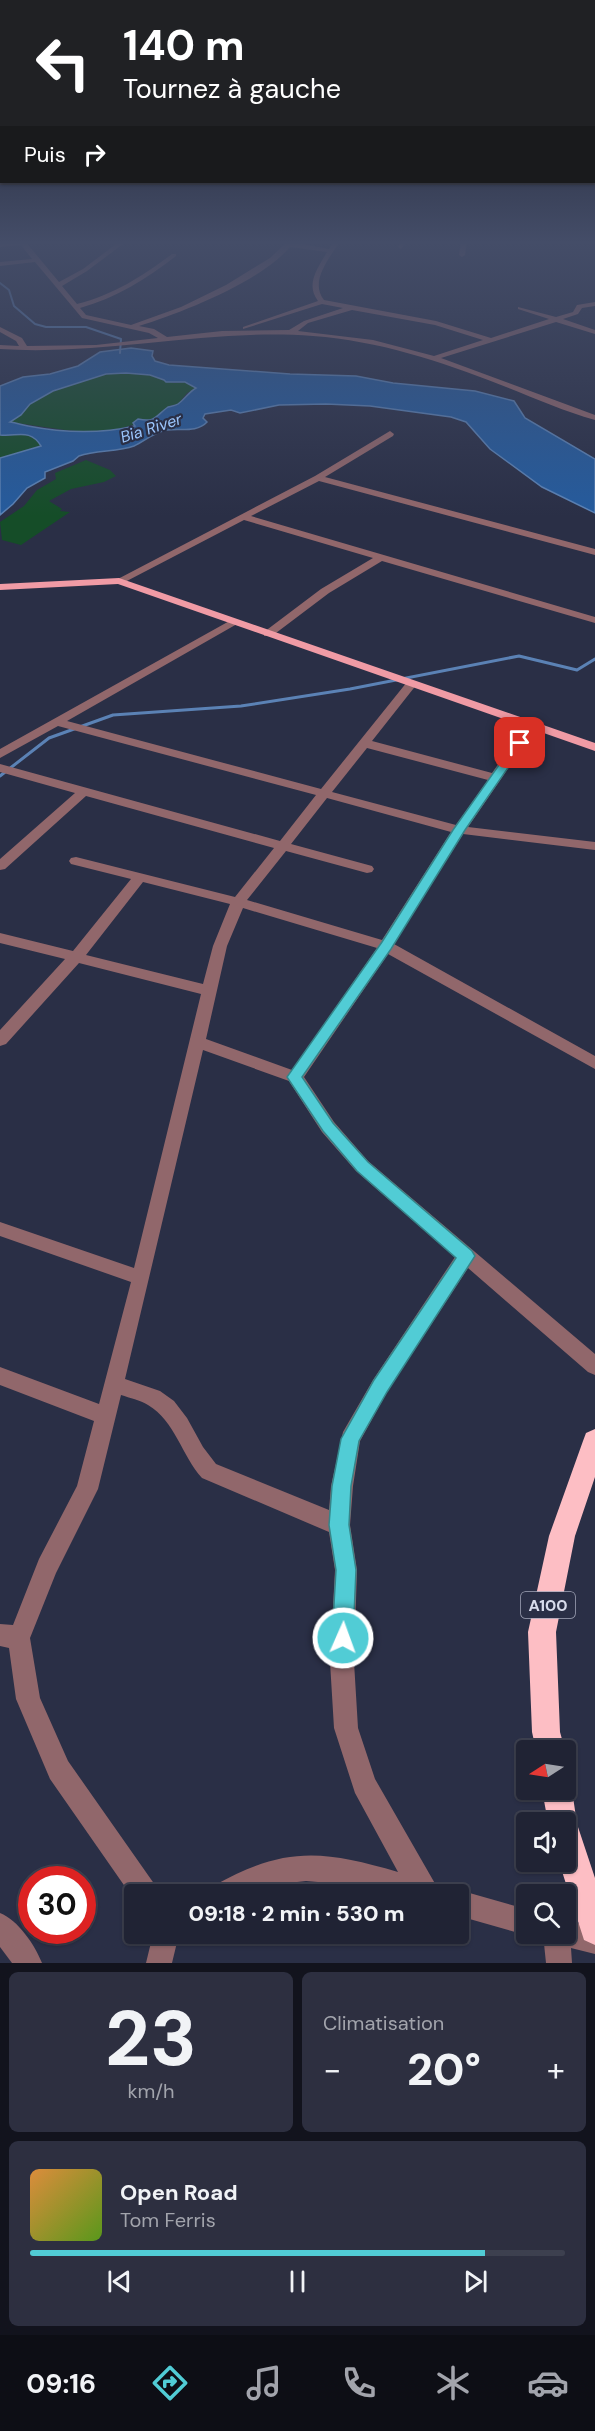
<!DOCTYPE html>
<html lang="fr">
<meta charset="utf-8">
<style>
:root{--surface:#202334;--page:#2d2f40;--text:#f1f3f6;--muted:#a2a4ac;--line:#3d404f;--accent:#51ccd5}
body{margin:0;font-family:"DM Sans",sans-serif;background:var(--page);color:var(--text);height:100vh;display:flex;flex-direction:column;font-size:22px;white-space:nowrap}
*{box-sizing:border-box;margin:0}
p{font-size:20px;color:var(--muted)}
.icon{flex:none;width:33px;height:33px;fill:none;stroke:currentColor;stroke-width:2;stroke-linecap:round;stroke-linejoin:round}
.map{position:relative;height:1963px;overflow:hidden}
.panel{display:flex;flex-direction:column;gap:9px;padding:9px;background:#12131d;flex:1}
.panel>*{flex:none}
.top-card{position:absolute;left:0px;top:0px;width:596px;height:183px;box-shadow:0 2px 4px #0004,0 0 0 2px var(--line);background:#202124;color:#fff;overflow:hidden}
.needle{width:39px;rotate:258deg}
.controls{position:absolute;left:516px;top:1740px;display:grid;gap:12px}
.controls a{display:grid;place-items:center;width:60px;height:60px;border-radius:6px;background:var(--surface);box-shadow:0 2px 4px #0004,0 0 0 2px var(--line);font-size:30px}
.speed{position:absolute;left:18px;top:1866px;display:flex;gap:12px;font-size:30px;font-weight:700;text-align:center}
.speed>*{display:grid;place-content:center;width:78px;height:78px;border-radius:50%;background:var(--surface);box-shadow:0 2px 4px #0004,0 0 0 2px var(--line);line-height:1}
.speed .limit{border:9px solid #d22;background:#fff;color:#111}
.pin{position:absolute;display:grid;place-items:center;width:51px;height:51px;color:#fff;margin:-26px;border-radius:12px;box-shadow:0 3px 9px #0006}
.me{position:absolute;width:66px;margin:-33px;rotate:2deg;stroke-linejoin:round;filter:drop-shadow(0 0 4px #0008)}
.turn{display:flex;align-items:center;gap:21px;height:126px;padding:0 24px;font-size:27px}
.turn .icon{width:78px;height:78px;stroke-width:2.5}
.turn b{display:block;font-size:42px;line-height:51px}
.then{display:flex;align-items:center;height:57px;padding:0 24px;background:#0003;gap:12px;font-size:22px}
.big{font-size:45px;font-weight:800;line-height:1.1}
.panel .card{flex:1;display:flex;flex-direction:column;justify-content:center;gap:9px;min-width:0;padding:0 21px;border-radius:9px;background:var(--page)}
.panel .dial{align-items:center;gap:0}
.dial b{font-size:78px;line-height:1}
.song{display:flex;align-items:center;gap:18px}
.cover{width:72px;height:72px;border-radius:9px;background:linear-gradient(135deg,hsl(30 70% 55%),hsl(90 70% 35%))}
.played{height:6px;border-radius:3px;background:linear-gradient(90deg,var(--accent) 85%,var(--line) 85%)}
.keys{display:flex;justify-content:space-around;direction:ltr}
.heat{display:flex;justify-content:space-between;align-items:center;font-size:33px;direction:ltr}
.panel .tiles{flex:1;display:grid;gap:9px;grid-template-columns:1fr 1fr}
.card:last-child{grid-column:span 2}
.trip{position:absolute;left:124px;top:1884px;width:345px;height:60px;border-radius:6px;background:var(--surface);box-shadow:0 2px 4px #0004,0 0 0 2px var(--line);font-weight:800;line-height:60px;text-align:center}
.dock{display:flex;height:96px;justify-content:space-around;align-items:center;background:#0d0e15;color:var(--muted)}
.dock .icon{width:42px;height:42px}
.dock .on{color:var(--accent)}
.dock b{font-size:27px;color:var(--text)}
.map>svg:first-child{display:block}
.green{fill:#154d28}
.water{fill:#255b9d;stroke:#5b82b5;stroke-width:1.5;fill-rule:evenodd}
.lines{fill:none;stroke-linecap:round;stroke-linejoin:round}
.stream-far1{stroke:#5b82b5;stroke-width:2}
.stream{stroke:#5b82b5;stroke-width:3}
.minor{fill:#91676b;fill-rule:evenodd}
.major{fill:#f09ba5;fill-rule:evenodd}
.highway{fill:#fdbec4;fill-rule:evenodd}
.route{fill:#51ccd5;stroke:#35858a;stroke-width:1.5}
.labels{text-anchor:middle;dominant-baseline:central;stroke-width:4.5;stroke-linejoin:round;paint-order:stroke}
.far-water-label{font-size:16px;font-style:italic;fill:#9bc5fc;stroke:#2a2f46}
.shield{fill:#2a2f46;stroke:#a4a8ba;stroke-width:1.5}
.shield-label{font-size:16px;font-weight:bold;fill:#d8dcec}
</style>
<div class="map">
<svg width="595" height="1963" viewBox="0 0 595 1963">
<rect width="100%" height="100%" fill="#2a2f46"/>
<path class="green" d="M 126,373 L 150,375 L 174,383 L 185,382 L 197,388 L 187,393 L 178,404 L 170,406 L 157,418 L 115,430 L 101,433 L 65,430 L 10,422 L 21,415 L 30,404 L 53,391 L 106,374 Z
M 16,433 L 34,437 L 42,446 L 0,458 L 0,435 L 8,436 Z
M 86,460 L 110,470 L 116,476 L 104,482 L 71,489 L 49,501 L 62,509 L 60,511 L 70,512 L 21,545 L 2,540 L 0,522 L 24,506 L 37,490 L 56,479 L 55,473 Z"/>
<path class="water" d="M 131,348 L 153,351 L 152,356 L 155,361 L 169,365 L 290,374 L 356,376 L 393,383 L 475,391 L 514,401 L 525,418 L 595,459 L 595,513 L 542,487 L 490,449 L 466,422 L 451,417 L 370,406 L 326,404 L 279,405 L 240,413 L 231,410 L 205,414 L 203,418 L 207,422 C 197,433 180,428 167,430 C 154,432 145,441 134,446 C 117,452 96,450 79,456 L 73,461 L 45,472 L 45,478 L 27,488 L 13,504 L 0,515 L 0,458 L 41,446 C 30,428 17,437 0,435 L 0,386 L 23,377 L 50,374 L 78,366 L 100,352 ZM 126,373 L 150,375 L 164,380 L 166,382 L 185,382 L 196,388 C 189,392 184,400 178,404 C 175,406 171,406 168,407 C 155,416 156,423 138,419 L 133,423 L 135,426 C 100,434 64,433 28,426 C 22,425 17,423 10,422 L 21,415 L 30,404 L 53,391 L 106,374 Z"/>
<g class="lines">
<path class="stream-far1" d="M 0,283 L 9,290 L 14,306 L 35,324 L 46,327 L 86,327 L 121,339 L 120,353"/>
<path class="stream" d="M 0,776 L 49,738 L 113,715 L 241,706 L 350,689 L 519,656 L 577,670 L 595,659"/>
<path class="minor" d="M 25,241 L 59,282 L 83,269 L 120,241 L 127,241 L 87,271 L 62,286 L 77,304 C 113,295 143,276 172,254 L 176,254 L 176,256 C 146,279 116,298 80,308 L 86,315 L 131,325 L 181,307 L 226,285 L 270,258 L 288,241 L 329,249 L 334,241 L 340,241 C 330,258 309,281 324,300 L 436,321 L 491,338 L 549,319 L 518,309 L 518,307 L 556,317 L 573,312 L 577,305 L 595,302 L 595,306 L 582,308 L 578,314 L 563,319 L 595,330 L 595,334 L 556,322 L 441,358 L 595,415 L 595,420 C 563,411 532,397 501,385 C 440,361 379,341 313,336 C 208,328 105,356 0,349 L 0,345 L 19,346 L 16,341 L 0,332 L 0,327 L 22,338 L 27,346 L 96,345 L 158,338 L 149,333 L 82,318 L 35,262 L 0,266 L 0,262 L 32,259 L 21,245 L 0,247 L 0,243 ZM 290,247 L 327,252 C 318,268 305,284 318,301 L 243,327 L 243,329 L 322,304 L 343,308 L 304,321 L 289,330 L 222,331 L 167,337 L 154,329 L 139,326 C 183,312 260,282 290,247 ZM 352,310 L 435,325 L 483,340 L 434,356 L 373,340 L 298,331 L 308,323 Z
M 216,241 L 222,241 L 222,242 L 219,244 Z
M 401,241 L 407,241 L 401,249 L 398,247 Z
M 461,241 L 467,241 L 465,255 L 462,257 L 459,255 Z
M 390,431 L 394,434 L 393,436 L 325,477 L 595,549 L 595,555 L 319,481 L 251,516 L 595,617 L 595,623 L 382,561 L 329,593 L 272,636 L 264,636 L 264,632 L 321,589 L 373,558 L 244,520 L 123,583 L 114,581 L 315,476 Z
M 233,619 L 238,622 L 237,624 L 67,721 L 321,789 L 407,682 L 411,681 L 417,684 L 372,741 L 492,773 L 528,722 L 536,722 L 538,725 L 468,827 L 595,842 L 595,850 L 463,834 L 394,944 L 595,1056 L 595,1069 L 388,954 L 304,1077 L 334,1122 L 368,1161 L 595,1354 L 595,1375 L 588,1372 L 468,1268 L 387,1392 L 360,1441 L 353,1486 L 350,1525 L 357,1570 L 354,1662 L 358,1728 L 375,1779 L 441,1894 L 386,1894 L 341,1884 L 306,1881 L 271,1885 L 249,1894 L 211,1894 L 215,1885 C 285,1846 323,1850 398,1872 L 355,1793 L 334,1728 L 330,1662 L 335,1570 L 329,1532 L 202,1478 C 182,1456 175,1421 148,1405 C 140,1400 130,1398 121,1395 L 98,1489 L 56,1573 L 30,1638 L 40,1698 L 68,1761 L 155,1885 L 159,1894 L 135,1894 L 135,1901 L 50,1779 L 16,1699 L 9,1648 L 0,1646 L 0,1624 L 13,1625 L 39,1559 L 77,1486 L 94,1421 L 0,1385 L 0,1367 L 99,1404 L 131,1282 L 0,1236 L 0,1222 L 134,1268 L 201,994 L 79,963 L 6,1044 L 0,1046 L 0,1030 L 65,959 L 0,943 L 0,933 L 73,951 L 131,879 L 71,864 L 69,861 L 71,858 L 76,857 L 235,897 L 274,848 L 86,796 L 5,869 L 0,870 L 0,859 L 75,793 L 0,772 L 0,764 L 280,841 L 316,795 L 58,726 L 0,758 L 0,749 ZM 367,748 L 488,780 L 456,825 L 332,792 ZM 327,798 L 451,832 L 382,940 L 247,900 L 286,851 L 367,873 L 372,872 L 374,869 L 372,866 L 291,844 ZM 143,882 L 230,904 L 213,946 L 203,984 L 86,955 ZM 243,908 L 377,948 L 292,1070 L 206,1039 L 227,946 ZM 203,1050 L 289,1081 L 322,1132 L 356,1171 L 455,1257 L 373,1380 L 343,1432 L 331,1486 L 329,1510 L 216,1464 L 203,1447 L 187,1418 L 174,1401 L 160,1391 L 125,1379 Z
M 459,1890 L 526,1909 L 526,1934 L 530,1934 L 526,1935 L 459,1916 L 459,1894 L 449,1894 Z
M 0,1913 C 18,1920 35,1945 42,1963 L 12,1963 L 0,1947 Z
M 566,1920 L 595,1928 L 595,1954 L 571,1948 L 572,1963 L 546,1963 L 543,1934 L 566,1934 Z
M 153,1934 L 179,1934 L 172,1963 L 146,1963 Z"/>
<path class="major" d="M 119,578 L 595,743 L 595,751 L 118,584 L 0,590 L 0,584 Z"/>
<path class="highway" d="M 595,1429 L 595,1477 L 575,1536 L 556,1632 L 560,1732 L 565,1750 L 536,1750 L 532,1732 L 528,1632 L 549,1536 L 583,1441 L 586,1433 Z
M 566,1779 L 572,1790 L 577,1824 L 595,1878 L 595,1945 L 584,1940 L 559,1862 L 566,1862 L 566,1822 L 548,1822 L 542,1790 L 566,1790 Z"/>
</g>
<linearGradient id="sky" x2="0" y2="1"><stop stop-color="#171a26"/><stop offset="0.47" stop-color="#444d68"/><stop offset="1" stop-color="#444d68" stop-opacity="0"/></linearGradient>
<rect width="595" height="516" fill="url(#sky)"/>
<path class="route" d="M 520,740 L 525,743 L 465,830 L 391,949 L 302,1077 L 333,1123 L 368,1162 L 472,1251 L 475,1256 L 387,1392 L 359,1441 L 351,1486 L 349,1525 L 356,1570 L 353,1638 L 350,1645 L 343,1648 L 335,1645 L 332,1638 L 336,1570 L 329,1525 L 332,1486 L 341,1439 L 374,1380 L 456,1258 L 357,1171 L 323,1131 L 287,1077 L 382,942 L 453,830 L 516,741 Z"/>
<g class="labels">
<g class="far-water-label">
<text transform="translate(151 428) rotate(-18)">Bia River</text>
</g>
<rect class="shield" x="521" y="1592" width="54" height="26" rx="4.5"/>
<g class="shield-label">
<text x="548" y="1605">A100</text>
</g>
</g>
</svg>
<div class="controls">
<a><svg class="needle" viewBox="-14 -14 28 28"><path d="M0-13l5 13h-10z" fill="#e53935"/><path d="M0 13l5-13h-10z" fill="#a2a4ac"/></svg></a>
<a><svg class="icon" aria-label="sound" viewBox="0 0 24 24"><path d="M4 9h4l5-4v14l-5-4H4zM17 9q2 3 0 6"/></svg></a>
<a><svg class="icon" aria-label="search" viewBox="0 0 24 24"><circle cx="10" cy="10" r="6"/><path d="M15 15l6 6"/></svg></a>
</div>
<div class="speed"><div class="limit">30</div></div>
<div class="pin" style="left:520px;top:743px;background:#d93025"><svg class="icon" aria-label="arrive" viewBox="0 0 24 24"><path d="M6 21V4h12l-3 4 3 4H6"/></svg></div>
<svg class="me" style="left:343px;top:1638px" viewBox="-20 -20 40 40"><circle r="17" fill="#51ccd5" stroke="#fff" stroke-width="3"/><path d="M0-11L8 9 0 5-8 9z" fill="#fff"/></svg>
<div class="trip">09:18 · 2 min · 530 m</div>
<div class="top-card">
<div class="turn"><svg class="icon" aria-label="left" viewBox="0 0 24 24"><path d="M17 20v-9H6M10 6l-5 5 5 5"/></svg><div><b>140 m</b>Tournez à gauche</div></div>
<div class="then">Puis<svg class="icon" aria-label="right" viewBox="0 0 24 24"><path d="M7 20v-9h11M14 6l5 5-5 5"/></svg></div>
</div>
</div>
<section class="panel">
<div class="tiles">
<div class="card dial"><b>23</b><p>km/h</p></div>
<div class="card"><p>Climatisation</p>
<div class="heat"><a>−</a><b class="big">20°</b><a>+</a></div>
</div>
<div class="card">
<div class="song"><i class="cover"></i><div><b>Open Road</b><p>Tom Ferris</p></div></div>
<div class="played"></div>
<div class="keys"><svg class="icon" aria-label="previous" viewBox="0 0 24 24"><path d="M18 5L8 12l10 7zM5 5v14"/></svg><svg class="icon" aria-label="pause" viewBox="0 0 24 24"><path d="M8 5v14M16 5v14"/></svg><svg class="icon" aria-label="next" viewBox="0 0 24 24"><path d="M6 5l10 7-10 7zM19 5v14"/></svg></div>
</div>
</div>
</section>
<nav class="dock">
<b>09:16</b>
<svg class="icon on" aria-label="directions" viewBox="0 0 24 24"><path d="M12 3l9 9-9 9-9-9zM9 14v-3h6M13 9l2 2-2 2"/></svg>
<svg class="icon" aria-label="music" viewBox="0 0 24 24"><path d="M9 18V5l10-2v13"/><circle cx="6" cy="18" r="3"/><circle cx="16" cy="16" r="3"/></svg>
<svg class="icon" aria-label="phone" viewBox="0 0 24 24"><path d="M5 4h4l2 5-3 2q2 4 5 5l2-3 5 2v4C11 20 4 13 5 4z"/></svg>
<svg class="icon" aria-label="climate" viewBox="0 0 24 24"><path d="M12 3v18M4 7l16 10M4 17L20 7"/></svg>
<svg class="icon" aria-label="car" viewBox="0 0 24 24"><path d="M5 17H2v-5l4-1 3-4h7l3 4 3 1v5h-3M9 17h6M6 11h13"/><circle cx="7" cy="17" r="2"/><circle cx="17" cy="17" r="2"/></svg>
</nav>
